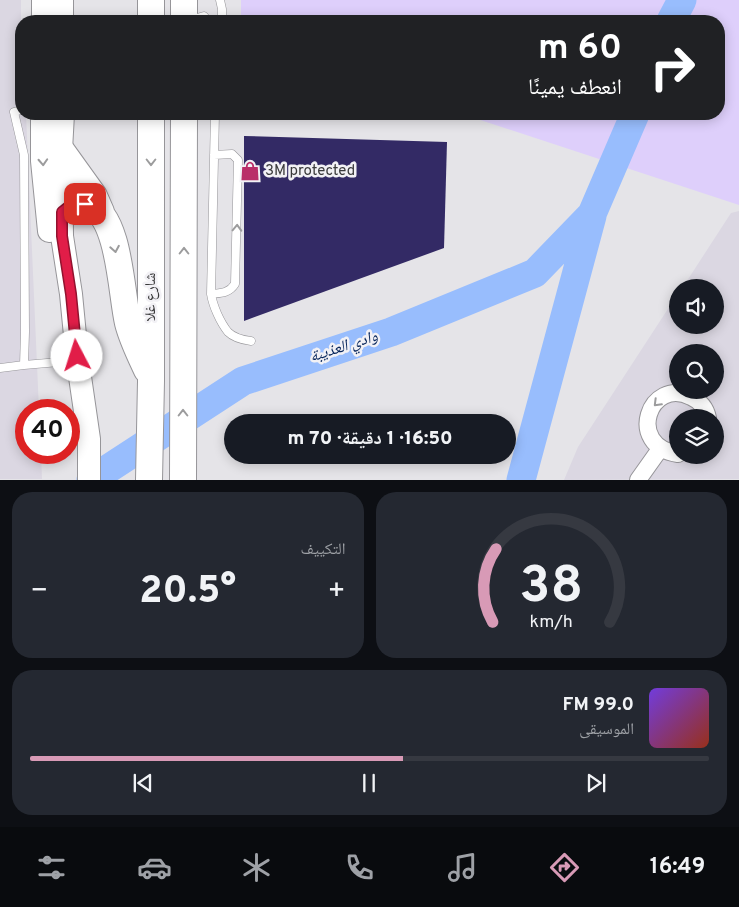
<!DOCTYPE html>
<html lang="ar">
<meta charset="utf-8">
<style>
:root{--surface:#171b24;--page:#242831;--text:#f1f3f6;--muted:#9ea1a6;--line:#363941;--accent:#d89ab6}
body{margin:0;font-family:Overpass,"Noto Naskh Arabic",sans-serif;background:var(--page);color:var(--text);direction:rtl;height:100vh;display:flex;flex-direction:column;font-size:19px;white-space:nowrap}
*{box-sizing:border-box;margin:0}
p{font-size:16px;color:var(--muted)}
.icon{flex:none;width:28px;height:28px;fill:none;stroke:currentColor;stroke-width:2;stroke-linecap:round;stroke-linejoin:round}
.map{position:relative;height:480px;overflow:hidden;direction:ltr}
.panel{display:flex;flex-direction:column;gap:12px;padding:12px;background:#0d0f14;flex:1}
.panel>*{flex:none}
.banner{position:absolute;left:15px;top:15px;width:710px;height:105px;border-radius:20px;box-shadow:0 2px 12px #0003;direction:rtl;background:#202124;color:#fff;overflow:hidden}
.buttons{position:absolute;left:669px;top:279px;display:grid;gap:10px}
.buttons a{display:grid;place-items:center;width:55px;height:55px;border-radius:50%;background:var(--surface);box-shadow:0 2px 12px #0003;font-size:25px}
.speed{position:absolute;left:15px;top:399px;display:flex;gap:10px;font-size:25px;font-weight:700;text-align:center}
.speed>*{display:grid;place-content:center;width:65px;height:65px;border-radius:50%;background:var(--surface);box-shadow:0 2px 12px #0003;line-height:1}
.speed .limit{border:8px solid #d22;background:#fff;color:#111}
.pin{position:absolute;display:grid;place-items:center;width:42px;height:42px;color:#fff;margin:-21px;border-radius:10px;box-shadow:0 2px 8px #0006}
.me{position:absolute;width:55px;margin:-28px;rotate:355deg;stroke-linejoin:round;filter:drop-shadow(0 0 4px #0008)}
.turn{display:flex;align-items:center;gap:18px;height:105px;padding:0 20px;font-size:22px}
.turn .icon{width:65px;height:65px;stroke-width:2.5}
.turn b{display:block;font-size:35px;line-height:42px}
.big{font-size:38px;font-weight:800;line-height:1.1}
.panel .card{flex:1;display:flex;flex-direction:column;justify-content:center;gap:8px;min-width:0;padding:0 18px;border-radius:20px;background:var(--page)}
.panel .dial{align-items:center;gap:0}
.dial svg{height:130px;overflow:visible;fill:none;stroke:var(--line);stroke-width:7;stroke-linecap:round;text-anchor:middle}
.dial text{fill:var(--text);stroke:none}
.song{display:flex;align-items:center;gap:15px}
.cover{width:60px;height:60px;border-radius:8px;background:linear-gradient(135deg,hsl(260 70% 55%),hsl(10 70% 35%))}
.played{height:5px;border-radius:2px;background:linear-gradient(90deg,var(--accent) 55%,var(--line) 55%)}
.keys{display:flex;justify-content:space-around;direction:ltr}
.heat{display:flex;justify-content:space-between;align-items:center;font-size:28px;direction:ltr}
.panel .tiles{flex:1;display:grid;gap:12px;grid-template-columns:1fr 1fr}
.card:last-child{grid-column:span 2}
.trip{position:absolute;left:224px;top:414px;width:292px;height:50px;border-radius:25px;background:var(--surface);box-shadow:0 2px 12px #0003;font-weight:800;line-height:50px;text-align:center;direction:rtl}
.menu{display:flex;height:80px;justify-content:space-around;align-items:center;background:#090b0e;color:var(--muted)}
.menu .icon{width:35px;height:35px}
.menu .selected{color:var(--accent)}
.menu b{font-size:22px;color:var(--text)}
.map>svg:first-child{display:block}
.built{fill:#dbd7e2;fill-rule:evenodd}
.green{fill:#decffb}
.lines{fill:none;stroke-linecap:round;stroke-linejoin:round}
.river{stroke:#98bdfd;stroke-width:29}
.building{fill:#332a65}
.lane-casing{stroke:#969599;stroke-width:9}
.street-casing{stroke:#969599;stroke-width:18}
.secondary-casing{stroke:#969599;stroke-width:24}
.primary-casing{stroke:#969599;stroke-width:28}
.lane{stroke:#fff;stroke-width:8}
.street{stroke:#fff;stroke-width:16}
.secondary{stroke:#fff;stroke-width:22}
.primary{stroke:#fff;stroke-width:26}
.oneway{stroke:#9c9c9d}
.route-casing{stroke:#92132f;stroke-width:12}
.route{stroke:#e11d48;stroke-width:9}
.labels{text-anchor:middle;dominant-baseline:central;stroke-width:5;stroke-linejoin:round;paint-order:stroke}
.poi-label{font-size:15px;fill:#3a3a3b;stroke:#f2f1f5;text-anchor:start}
.street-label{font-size:15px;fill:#3a3a3b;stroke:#f2f1f5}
.water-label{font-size:16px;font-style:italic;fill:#07265c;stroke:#f2f1f5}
</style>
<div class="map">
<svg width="739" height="480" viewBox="0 0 739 480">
<rect width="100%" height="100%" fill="#e5e4e8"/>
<path class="built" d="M 0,0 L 21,0 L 21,114 L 26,114 L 39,410 L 26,410 L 26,452 L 41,453 L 42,479 L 0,479 Z
M 739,211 L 739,479 L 564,480 L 578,447 L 677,295 L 678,325 L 715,325 L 715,288 L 683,287 L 731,213 ZM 678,352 L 715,352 L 715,390 L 678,390 ZM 678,418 L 715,418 L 715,455 L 678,455 Z"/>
<path class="green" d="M 241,0 L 739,0 L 739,205 L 462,114 L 719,114 L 719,21 L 241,21 Z"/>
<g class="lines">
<path class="river" d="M 671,21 L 682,0
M 91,480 L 243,381 L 391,332 L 535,273 L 592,214 L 635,114
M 521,480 L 592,216"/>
</g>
<path class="building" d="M 244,136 L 447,142 L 444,248 L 244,321 Z"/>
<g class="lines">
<defs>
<path id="lane" d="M 220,0 L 222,9 L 222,21
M 194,21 L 197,18 L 204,16 L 208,21
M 21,110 L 14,112 L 24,155 L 25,332 L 24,365 L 59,362 L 75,357
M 215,114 L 211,294 C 213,306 220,322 228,332 C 234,338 243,340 251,341
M 211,294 C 222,293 229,293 235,284 L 238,160 L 232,154 L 214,155
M 0,368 L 24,365"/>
<path id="street" d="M 678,454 C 625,446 649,376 691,397 C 700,401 706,408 708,418
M 638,480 L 660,449"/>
<path id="secondary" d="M 43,21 L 43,0
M 62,21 L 62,0
M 42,114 L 42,161 L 49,231
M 63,114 L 61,150 L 62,236 L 71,294 L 77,356 L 89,439 L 89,480"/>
<path id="primary" d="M 151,0 L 151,21
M 184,21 L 184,0
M 61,150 L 94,196 L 101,212
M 62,211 C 70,204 79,201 90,205 C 120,218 121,293 128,323 C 132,339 140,355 147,370
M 149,480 L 151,381 L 151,114
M 183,480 L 184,114"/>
</defs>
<use href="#lane" class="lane-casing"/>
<use href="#street" class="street-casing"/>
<use href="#secondary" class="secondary-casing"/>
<use href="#primary" class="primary-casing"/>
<use href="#lane" class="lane"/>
<use href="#street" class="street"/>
<use href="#secondary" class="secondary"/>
<use href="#primary" class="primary"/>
</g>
<defs><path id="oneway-chevron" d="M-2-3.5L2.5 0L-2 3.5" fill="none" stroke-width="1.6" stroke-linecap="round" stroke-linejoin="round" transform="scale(1.25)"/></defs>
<g class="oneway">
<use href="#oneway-chevron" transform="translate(43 162) rotate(87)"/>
<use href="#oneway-chevron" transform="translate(151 162) rotate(90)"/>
<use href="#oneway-chevron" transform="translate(237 228) rotate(-88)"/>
<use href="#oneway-chevron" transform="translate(115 249) rotate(80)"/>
<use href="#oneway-chevron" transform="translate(184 251) rotate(-90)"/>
<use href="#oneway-chevron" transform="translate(657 403) rotate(135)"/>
<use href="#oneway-chevron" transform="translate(183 413) rotate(-90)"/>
</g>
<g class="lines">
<defs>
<path id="route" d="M 77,356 L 71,294 L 62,236 L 62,212 L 72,204 L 85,204"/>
</defs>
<use href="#route" class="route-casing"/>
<use href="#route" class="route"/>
</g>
<defs>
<symbol id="shop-bare" viewBox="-9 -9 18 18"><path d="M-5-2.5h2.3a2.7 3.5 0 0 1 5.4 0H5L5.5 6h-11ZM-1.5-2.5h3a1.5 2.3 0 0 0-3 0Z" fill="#b92e68" stroke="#f2f1f5" stroke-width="2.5" paint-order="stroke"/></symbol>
</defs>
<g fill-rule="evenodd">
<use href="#shop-bare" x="236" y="157" width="28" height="28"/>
</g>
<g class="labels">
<g class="poi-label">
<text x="265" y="171">3M protected</text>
</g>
<g class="street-label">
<text transform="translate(151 297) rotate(-90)">شارع غلا</text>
</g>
<g class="water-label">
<text transform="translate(344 347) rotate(-18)">وادي العذيبة</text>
</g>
</g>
</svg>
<div class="buttons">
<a><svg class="icon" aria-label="sound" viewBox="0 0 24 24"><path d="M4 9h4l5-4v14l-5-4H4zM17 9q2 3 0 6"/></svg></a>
<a><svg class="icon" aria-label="search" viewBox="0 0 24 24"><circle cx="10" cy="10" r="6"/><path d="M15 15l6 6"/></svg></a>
<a><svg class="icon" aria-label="layers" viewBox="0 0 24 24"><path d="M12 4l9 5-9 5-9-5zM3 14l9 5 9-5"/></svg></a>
</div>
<div class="speed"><div class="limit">40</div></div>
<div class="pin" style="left:85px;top:204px;background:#d93025"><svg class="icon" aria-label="arrive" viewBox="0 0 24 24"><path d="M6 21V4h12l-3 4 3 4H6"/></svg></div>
<svg class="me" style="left:77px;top:356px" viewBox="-20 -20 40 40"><circle r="19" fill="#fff"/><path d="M0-13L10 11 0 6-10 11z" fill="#e11d48"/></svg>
<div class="trip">16:50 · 1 دقيقة · 70 m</div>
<div class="banner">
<div class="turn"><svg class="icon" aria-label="right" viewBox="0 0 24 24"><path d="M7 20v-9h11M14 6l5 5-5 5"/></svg><div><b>60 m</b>انعطف يمينًا</div></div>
</div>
</div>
<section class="panel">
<div class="tiles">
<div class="card dial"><svg viewBox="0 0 100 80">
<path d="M14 69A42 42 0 1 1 86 69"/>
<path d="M14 69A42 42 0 0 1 16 24" stroke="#d89ab6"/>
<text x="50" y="56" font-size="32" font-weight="700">38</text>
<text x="50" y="72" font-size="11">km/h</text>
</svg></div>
<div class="card"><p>التكييف</p>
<div class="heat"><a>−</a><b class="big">20.5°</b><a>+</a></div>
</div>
<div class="card">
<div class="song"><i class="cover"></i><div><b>99.0 FM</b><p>الموسيقى</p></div></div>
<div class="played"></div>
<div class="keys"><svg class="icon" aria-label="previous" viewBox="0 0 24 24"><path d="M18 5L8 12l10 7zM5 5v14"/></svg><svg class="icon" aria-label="pause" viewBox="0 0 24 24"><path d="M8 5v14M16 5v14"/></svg><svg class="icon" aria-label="next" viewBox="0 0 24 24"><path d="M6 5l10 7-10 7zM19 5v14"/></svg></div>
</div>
</div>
</section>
<nav class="menu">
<b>16:49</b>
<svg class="icon selected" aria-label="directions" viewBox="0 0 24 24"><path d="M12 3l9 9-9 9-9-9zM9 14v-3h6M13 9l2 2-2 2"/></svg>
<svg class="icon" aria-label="music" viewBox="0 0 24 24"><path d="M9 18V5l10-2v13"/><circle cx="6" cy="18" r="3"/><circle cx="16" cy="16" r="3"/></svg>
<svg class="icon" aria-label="phone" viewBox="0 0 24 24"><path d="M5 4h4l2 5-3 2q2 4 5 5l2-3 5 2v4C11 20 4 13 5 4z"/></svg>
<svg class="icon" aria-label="climate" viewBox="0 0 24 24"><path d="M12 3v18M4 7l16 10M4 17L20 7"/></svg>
<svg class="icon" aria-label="car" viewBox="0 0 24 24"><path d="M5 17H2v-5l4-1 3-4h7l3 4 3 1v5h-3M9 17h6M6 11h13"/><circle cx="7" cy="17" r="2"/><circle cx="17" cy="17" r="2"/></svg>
<svg class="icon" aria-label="filters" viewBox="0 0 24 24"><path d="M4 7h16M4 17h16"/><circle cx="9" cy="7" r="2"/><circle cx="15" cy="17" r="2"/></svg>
</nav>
